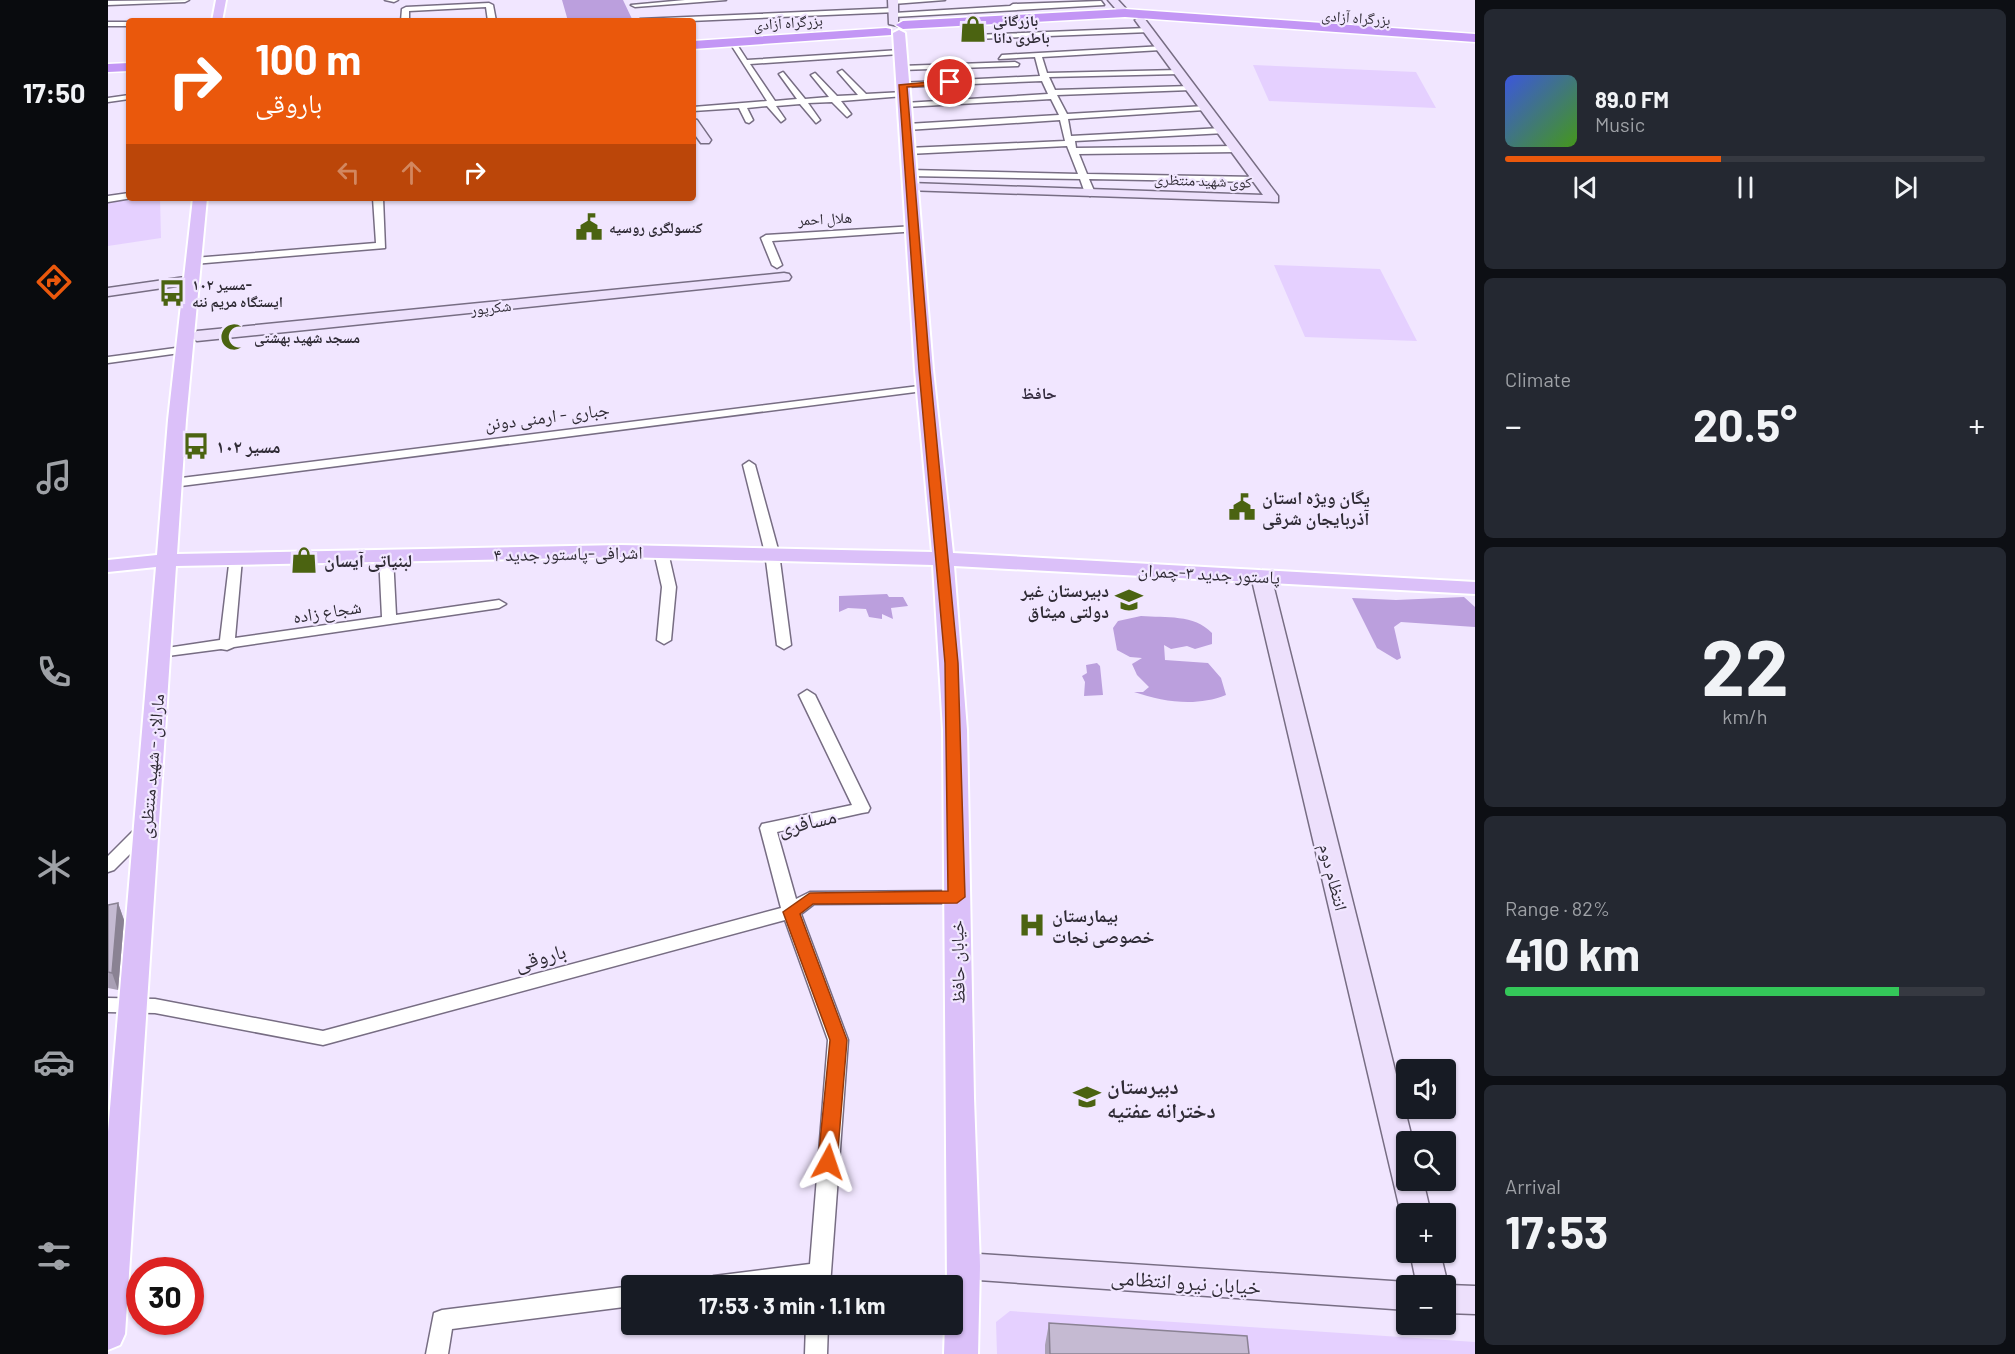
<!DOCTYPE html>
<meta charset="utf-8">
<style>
:root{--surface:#171b24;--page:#242831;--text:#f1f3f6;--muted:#9ea1a6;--line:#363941;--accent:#ea580c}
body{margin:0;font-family:Barlow,"Noto Naskh Arabic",sans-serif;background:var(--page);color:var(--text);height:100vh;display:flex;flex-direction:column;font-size:22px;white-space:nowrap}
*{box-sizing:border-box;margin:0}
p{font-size:20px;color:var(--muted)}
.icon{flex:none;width:33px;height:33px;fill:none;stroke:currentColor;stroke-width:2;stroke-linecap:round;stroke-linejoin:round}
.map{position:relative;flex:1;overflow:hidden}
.sheet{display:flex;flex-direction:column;gap:9px;padding:9px;background:#0d0f14;width:540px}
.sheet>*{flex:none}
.top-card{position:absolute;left:18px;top:18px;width:570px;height:183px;border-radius:6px;box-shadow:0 2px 4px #0004;background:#ea580c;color:#fff;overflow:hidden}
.buttons{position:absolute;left:1288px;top:1059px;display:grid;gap:12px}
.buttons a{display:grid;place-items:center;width:60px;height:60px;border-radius:6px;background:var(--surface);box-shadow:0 2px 4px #0004;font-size:30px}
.speed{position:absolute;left:18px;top:1257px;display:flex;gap:12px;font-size:30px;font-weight:700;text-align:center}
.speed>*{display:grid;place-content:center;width:78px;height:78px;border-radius:50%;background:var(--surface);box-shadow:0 2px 4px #0004;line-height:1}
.speed .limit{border:9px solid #d22;background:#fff;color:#111}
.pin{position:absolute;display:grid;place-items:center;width:51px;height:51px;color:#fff;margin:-26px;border:3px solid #fff;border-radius:50%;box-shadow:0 2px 6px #0007}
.me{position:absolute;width:66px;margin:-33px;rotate:5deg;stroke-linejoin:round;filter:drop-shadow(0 0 4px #0008)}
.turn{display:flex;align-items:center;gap:21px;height:126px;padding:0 30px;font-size:27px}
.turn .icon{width:78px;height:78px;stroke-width:2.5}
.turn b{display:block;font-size:42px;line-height:51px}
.lanes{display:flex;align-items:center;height:57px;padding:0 30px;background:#0003;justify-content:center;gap:30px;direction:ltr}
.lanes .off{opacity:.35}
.big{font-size:45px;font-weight:700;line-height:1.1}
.sheet .widget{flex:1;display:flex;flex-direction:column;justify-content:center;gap:9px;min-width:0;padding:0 21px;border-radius:9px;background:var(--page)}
.sheet .dial{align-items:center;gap:0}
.dial b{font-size:78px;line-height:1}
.song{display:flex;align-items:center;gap:18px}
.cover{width:72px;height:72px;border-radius:9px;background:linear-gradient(135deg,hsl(230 70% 55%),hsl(100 70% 35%))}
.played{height:6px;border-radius:3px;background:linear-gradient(90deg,var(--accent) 45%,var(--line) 45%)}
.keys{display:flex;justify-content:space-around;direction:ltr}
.heat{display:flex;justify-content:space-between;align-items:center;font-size:33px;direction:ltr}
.charge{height:9px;border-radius:4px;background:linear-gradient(90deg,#34c759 82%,var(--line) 0)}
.trip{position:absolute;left:513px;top:1275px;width:342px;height:60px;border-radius:6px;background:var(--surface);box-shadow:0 2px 4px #0004;font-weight:700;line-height:60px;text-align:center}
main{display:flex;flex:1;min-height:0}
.dock{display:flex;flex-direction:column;width:108px;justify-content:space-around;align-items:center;background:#090b0e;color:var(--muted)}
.dock .icon{width:42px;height:42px}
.dock .on{color:var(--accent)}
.dock b{font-size:27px;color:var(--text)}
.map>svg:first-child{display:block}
.green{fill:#e5d0ff}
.forest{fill:#bb9fdd}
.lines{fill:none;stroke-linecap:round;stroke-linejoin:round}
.street-casing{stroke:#776d83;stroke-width:3}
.secondary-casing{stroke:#776d83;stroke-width:3}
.primary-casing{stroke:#fff;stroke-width:4}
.highway-casing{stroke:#fff;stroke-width:3}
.street{fill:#fff;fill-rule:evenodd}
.secondary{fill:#ede0fc;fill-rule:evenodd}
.primary{fill:#dbc0f9;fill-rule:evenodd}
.highway{fill:#c396f5;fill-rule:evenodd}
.wall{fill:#a9a0b5}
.shaded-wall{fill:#8a8293}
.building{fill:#c5bad2;stroke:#8a8293;stroke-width:1.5}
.route{fill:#ea580c;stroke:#983908;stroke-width:1.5}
.labels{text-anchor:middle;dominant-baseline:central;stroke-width:4.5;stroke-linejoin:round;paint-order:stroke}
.far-street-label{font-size:15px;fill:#2f2b35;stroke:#f1e6ff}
.far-poi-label{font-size:15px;font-weight:bold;fill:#2f2b35;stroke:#f1e6ff;text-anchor:start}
.far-neighbourhood-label{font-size:16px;font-weight:bold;fill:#382f43;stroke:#f1e6ff}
.street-label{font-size:18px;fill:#2f2b35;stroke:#f1e6ff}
.poi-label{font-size:18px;font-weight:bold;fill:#2f2b35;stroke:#f1e6ff;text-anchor:start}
.near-street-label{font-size:21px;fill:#2f2b35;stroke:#f1e6ff}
.near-poi-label{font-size:21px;font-weight:bold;fill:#2f2b35;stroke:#f1e6ff;text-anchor:start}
</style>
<main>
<nav class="dock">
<b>17:50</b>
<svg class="icon on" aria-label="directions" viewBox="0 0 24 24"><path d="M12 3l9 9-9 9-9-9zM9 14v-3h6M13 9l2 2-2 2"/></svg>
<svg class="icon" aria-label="music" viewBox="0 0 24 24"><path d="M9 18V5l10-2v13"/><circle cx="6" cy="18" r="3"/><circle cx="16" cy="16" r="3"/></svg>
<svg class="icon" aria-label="phone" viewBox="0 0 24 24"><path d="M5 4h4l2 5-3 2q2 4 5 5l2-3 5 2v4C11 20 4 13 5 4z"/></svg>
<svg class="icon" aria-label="climate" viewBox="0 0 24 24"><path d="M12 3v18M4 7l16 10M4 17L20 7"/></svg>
<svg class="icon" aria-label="car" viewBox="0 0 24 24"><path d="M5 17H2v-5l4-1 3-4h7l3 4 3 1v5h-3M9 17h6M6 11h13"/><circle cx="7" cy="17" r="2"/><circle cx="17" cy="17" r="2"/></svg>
<svg class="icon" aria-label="filters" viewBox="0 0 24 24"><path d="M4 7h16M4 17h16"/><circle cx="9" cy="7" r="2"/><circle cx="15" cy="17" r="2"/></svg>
</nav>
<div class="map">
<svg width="1367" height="1354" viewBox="0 0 1367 1354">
<rect width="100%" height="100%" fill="#f1e6ff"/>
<path class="green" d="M 1145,65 L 1308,72 L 1328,108 L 1161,101 Z
M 35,198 L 52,198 L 53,238 L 0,246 L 0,203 Z
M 1166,265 L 1272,269 L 1309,341 L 1197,337 Z
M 902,1311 L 1367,1342 L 1367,1354 L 889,1354 L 888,1322 Z"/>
<path class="forest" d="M 454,0 L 515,0 L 525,21 L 460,21 Z
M 779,594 L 781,597 L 795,597 L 800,606 L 783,608 L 785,619 L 774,614 L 774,619 L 761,617 L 758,609 L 740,608 L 731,612 L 731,596 Z
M 1356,597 L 1367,607 L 1367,627 L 1293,622 L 1286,627 L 1293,658 L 1289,660 L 1269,648 L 1244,598 L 1288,600 Z
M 1033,616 C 1058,618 1086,614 1104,633 L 1104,644 L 1087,649 L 1079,646 L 1063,649 L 1056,645 L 1057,660 L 1100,663 L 1113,678 L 1118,695 C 1088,707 1056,702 1026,692 L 1035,692 L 1041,687 L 1029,675 L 1024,664 L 1034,658 L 1022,657 L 1009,650 L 1005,628 L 1010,621 Z
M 989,663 L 992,666 L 995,695 L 976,696 L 977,682 L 974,676 L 979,673 L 978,665 Z"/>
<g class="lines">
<defs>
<path id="street" d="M 81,0 L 77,2 L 0,5 L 0,1 Z
M 277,0 L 290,0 L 286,2 Z
M 577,0 L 618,0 L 527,7 L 523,5 Z
M 785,0 L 837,0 L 785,4 L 781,2 Z
M 993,1 L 996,5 L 786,17 L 782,15 L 786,13 L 902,6 L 905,4 Z
M 381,3 L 385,5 L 388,21 L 380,21 L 378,7 L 301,11 L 301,21 L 293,21 L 294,9 L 298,7 Z
M 786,8 L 789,12 L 582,21 L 528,21 L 532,19 Z
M 0,22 L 21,22 L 21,26 L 0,26 Z
M 1039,28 L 1042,32 L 867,39 L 863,37 L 867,35 Z
M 620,40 L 626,40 L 639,60 L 792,50 L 796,52 L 792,54 L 642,64 L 667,101 L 689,99 L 671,74 L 675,72 L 697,99 L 721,97 L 703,75 L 707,73 L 729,96 L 750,95 L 730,72 L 734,70 L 758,94 L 796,92 L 800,94 L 796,96 L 733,101 L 743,114 L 739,117 L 724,102 L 700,103 L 712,120 L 708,123 L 692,104 L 668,106 L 677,119 L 673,122 L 659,106 L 639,108 L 645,120 L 641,123 L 638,122 L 631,108 L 585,111 L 585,107 L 659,101 Z
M 1056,46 L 1053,50 L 934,57 L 939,73 L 1071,70 L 1075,72 L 1071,74 L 941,77 L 947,90 L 1083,86 L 1087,88 L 1083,90 L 949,95 L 959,114 L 1097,106 L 1101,108 L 1097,110 L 960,119 L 963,136 L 1114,128 L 1118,131 L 1117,133 L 967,141 L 968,148 L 1128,146 L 1132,149 L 1128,152 L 971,154 L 979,174 L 1150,177 L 1153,178 L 1153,182 L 981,179 L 987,193 L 982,196 L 977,193 L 972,179 L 801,176 L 796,173 L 801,170 L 970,174 L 959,146 L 800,154 L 796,151 L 800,148 L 957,141 L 952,120 L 799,130 L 795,127 L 799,124 L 951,115 L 943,99 L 797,107 L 793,105 L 797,103 L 940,94 L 934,81 L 795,87 L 791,85 L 792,83 L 932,76 L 927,57 L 891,59 L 894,55 Z
M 907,62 L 911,64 L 910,66 L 793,70 L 789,68 L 793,66 Z
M 21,95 L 21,99 L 0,102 L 0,98 Z
M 21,193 L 21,198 L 24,198 L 0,202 L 0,196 Z
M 265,198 L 275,198 L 277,248 L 86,264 L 81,261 L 86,258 L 268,243 Z
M 807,226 L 812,229 L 810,231 L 664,241 L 674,265 L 669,268 L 664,265 L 653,238 L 658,235 Z
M 75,347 L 79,348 L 79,352 L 0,363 L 0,357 Z
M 819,385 L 825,388 L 823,390 L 65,487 L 59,483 L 65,479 Z
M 641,461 L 647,465 L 671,553 L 683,645 L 676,649 L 669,645 L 657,553 L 635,465 Z
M 553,548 L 560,552 L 568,587 L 563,640 L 556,644 L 549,640 L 554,587 L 546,552 Z
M 278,552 L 285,556 L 288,615 L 391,600 L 398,604 L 391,608 L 126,647 L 119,650 L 113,649 L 52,657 L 45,653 L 52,649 L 112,640 L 122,556 L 132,556 L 134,559 L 127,638 L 274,617 L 271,556 Z
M 699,690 L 707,695 L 762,808 L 760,812 L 754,813 L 669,832 L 688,899 L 702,892 L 848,891 L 854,893 L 857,897 L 854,901 L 848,903 L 706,904 L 693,914 L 740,1040 L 722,1286 L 700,1286 L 700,1283 L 683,1286 L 595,1286 L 598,1279 L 606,1276 L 702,1264 L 720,1040 L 677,920 L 215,1045 L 47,1013 L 0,1012 L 0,998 L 47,999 L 215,1031 L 673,908 L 652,828 L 654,824 L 744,805 L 691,695 Z
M 39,821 L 45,823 L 47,827 L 45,831 L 6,870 L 0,872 L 0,856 L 33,823 Z
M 524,1286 L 524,1306 L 344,1329 L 340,1354 L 318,1354 L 326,1313 L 334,1310 Z
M 698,1324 L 720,1324 L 719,1354 L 697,1354 Z"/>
<path id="secondary" d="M 780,0 L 790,0 L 790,26 L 781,24 Z
M 1000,0 L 1010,0 L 1022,13 L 1013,15 Z
M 1032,17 L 1036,18 L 1170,196 L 1170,202 L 797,190 L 797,184 L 802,183 L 1155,195 L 1027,20 Z
M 585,119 L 589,120 L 603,140 L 601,143 L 593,143 L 585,132 Z
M 676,273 L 681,274 L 683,277 L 681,280 L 89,341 L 81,336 L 89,331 Z
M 84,276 L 89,277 L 91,280 L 89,283 L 0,296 L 0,288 Z
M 1153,570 L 1163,576 L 1305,1142 L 1299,1142 L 1299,1180 L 1315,1180 L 1323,1214 L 1299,1214 L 1299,1224 L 1293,1214 L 1143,576 Z
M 1302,1252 L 1332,1252 L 1340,1285 L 1367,1286 L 1367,1314 L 1338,1313 L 1338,1286 L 1309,1286 Z
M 856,1253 L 1299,1282 L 1308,1286 L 1299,1286 L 1299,1310 L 856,1279 L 845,1276 L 841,1266 L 845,1256 Z"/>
<path id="primary" d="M 108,0 L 118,0 L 114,21 L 104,21 Z
M 791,30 L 797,33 L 825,370 L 845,553 L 1367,582 L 1367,594 L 846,566 L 859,730 L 866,1098 L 872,1266 L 870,1354 L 836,1354 L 837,1324 L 844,1324 L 844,1286 L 839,1286 L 835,730 L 825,565 L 513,557 L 68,566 L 17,1334 L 12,1345 L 0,1350 L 0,1132 L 48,567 L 0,572 L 0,560 L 49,555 L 60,420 L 85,198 L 99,198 L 78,420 L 69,554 L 513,545 L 824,552 L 807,370 L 785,33 Z"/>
<path id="highway" d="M 1017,9 L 1367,34 L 1367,42 L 1017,17 L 795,29 L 788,25 L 795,21 Z
M 778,28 L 783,29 L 783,35 L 585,49 L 585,41 Z
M 21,63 L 21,71 L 0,72 L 0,64 Z"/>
</defs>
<use href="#street" class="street-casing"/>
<use href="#secondary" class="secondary-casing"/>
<use href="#primary" class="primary-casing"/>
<use href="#highway" class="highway-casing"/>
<use href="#street" class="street"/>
<use href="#secondary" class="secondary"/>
<use href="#primary" class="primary"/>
<use href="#highway" class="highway"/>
</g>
<path class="wall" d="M 10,903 L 16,920 L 10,990 L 0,988 L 0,905 Z
M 941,1323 L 1141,1354 L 937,1354 L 937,1345 Z"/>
<path class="shaded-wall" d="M 10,903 L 16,920 L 10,990 L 4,973 Z"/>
<path class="building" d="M 10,903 L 4,973 L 0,972 L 0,905 Z
M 941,1323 L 1139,1336 L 1141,1354 L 942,1354 Z"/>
<path class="route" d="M 842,80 L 845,84 L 799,87 L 822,370 L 850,663 L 857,897 L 849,903 L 705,904 L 692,914 L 739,1040 L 729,1162 L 726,1168 L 720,1170 L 713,1168 L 710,1162 L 722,1040 L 675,912 L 702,893 L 840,891 L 837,663 L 811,370 L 791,85 Z"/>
<defs>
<symbol id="shop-bare" viewBox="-9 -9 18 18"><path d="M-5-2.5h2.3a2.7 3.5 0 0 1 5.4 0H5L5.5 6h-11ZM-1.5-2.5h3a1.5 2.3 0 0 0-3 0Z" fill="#4b6311" stroke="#f1e6ff" stroke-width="2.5" paint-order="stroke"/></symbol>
<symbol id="civic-bare" viewBox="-9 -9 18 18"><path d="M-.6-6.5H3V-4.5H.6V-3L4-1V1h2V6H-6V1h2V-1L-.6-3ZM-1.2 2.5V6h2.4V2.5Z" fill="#4b6311" stroke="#f1e6ff" stroke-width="2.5" paint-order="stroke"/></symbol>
<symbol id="bus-bare" viewBox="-9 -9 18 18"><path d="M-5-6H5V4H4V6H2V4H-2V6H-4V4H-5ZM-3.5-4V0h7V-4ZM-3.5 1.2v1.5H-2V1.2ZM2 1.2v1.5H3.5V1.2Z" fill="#4b6311" stroke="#f1e6ff" stroke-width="2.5" paint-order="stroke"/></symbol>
<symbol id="mosque-bare" viewBox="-9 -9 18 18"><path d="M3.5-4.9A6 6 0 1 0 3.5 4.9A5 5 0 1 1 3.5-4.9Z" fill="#4b6311" stroke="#f1e6ff" stroke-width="2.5" paint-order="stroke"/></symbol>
<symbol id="school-bare" viewBox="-9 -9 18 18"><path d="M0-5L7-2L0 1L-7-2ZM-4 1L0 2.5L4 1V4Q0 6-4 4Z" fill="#4b6311" stroke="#f1e6ff" stroke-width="2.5" paint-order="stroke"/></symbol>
<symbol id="hospital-bare" viewBox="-9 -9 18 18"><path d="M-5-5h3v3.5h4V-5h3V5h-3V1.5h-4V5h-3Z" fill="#4b6311" stroke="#f1e6ff" stroke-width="2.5" paint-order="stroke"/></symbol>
</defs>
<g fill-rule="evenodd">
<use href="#shop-bare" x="846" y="10" width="38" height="38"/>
<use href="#civic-bare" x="462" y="208" width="38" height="38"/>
<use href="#bus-bare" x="45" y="274" width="38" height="38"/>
<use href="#mosque-bare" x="107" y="318" width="38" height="38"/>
<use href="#bus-bare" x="69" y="427" width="38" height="38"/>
<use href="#civic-bare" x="1115" y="488" width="38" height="38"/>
<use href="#shop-bare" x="177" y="541" width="38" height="38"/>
<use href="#school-bare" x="1002" y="581" width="38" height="38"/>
<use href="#hospital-bare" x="905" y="906" width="38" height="38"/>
<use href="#school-bare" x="960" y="1078" width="38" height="38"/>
</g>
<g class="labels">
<g class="far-street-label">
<text transform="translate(1248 17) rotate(4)">بزرگراه آزادی</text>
<text transform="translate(680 22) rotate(-4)">بزرگراه آزادی</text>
<text transform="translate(1095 180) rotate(2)">کوی شهید منتظری</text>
<text transform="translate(717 218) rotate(-3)">هلال احمر</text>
<text transform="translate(383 307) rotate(-6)">شکرپور</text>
</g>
<g class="far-poi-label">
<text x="885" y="20">بازرگانی<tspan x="885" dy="17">باطری دانا</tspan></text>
<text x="501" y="227">کنسولگری روسیه</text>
<text x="84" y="284">مسیر ۱۰۲-<tspan x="84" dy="17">ایستگاه مریم ننه</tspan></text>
<text x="146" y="337">مسجد شهید بهشتی</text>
</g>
<g class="far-neighbourhood-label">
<text x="931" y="392">حافظ</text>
</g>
<g class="street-label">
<text transform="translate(439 416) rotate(-7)">جباری - ارمنی دونن</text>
<text transform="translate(460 553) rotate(-1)">اشرافی-پاستور جدید ۴</text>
<text transform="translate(1101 573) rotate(3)">پاستور جدید ۳-چمران</text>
<text transform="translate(219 611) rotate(-9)">شجاع زاده</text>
<text transform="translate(43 766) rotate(-85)">مارالان - شهید منتظری</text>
<text transform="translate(1226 877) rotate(76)">انتظام دوم</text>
<text transform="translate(849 962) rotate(-91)">خیابان حافظ</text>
</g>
<g class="poi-label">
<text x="108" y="446">مسیر ۱۰۲</text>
<text x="1154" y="497">یگان ویژه استان<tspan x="1154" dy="21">آذربایجان شرقی</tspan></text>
<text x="216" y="560">لبنیاتی آیسان</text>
<text x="1001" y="590" text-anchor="end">دبیرستان غیر<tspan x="1001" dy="21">دولتی میثاق</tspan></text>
<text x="944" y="915">بیمارستان<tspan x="944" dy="21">خصوصی نجات</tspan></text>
</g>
<g class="near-street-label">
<text transform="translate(699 821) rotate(-13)">مسافری</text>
<text transform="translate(432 956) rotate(-15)">باروقی</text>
<text transform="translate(1078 1281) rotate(4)">خیابان نیرو انتظامی</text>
</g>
<g class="near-poi-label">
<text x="999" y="1085">دبیرستان<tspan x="999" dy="24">دخترانه عفتیه</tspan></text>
</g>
</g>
</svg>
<div class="buttons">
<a><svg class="icon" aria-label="sound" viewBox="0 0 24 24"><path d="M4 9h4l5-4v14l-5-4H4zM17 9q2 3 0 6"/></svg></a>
<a><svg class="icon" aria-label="search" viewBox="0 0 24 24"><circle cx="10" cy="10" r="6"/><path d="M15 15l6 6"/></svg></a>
<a>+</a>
<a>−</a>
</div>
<div class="speed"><div class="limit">30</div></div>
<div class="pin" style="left:842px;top:82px;background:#d93025"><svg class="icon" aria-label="arrive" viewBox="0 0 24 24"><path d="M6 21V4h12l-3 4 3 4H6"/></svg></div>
<svg class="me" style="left:720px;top:1162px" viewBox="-20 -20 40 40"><path d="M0-17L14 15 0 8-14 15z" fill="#ea580c" stroke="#fff" stroke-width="4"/></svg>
<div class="trip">17:53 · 3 min · 1.1 km</div>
<div class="top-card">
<div class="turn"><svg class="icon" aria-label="right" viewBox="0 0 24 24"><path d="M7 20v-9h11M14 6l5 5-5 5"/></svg><div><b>100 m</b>باروقی</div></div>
<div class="lanes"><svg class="icon off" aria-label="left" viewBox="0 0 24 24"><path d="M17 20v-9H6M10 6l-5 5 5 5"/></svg><svg class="icon off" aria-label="ahead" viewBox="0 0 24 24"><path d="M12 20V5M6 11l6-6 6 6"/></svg><svg class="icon" aria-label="right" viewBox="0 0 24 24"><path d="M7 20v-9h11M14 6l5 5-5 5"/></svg></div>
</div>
</div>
<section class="sheet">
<div class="widget">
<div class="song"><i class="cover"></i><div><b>89.0 FM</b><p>Music</p></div></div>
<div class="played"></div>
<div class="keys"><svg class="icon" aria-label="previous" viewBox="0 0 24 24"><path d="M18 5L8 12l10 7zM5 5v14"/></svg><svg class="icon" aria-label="pause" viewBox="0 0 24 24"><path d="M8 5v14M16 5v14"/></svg><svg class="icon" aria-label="next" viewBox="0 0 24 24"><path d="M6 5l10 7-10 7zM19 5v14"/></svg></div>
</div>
<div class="widget"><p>Climate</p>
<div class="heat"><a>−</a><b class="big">20.5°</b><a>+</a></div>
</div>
<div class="widget dial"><b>22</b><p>km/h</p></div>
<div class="widget"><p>Range · 82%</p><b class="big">410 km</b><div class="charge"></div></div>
<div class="widget"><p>Arrival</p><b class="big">17:53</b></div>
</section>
</main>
